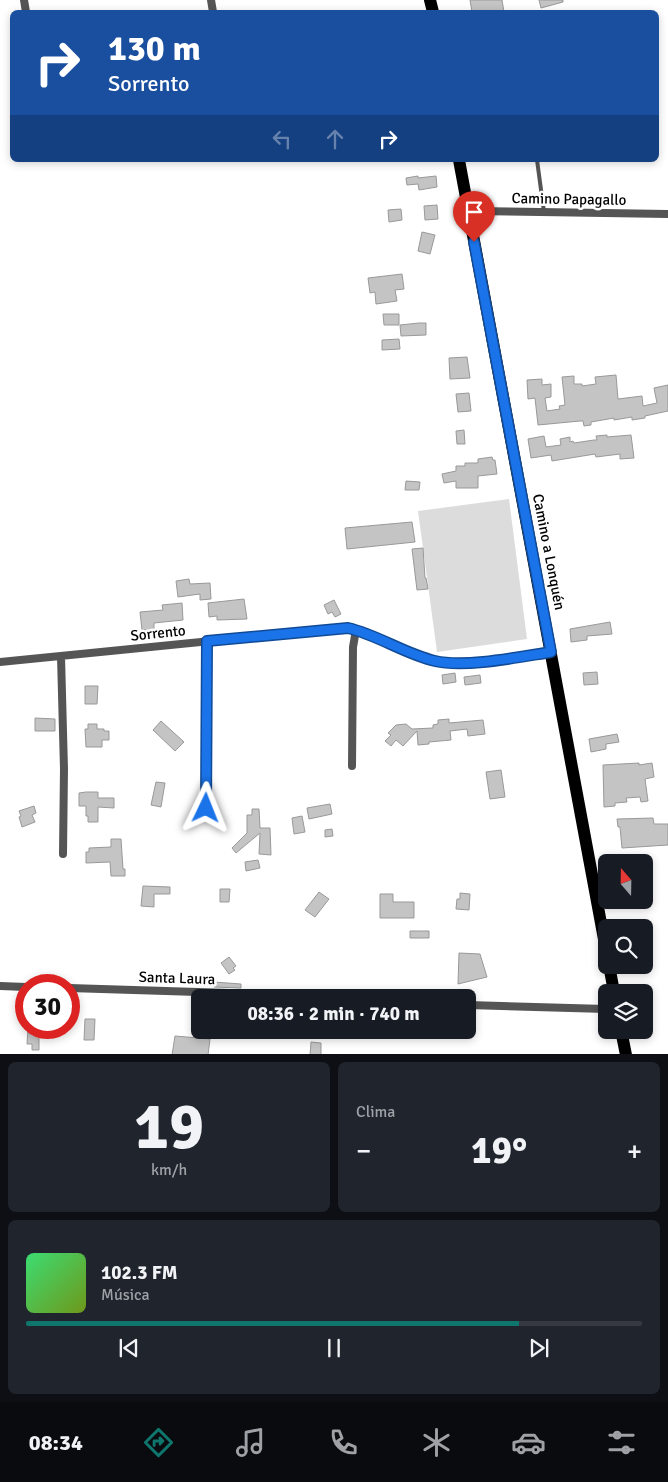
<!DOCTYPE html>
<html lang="es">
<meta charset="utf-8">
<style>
:root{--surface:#171b24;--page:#20242c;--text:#f1f3f6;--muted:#9ea1a6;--line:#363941;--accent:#0f766e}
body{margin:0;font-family:Signika,sans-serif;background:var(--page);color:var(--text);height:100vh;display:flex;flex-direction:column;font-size:19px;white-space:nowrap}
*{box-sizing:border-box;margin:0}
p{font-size:16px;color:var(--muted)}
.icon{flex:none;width:28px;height:28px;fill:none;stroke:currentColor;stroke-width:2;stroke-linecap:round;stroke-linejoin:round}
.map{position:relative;height:1054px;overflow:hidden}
.drawer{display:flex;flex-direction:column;gap:8px;padding:8px;background:#0d0f14;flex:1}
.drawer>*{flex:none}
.banner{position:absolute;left:10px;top:10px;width:649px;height:152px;border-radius:8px;box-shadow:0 2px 8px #0003;background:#1a4fa0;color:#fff;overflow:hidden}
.needle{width:32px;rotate:340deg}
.controls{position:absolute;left:598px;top:854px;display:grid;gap:10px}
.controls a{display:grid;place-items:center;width:55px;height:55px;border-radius:8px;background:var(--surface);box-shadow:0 2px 8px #0003;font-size:25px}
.speed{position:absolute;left:15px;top:974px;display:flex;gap:10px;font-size:25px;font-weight:700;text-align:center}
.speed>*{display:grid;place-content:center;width:65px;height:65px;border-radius:50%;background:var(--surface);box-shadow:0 2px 8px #0003;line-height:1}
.speed .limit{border:8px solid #d22;background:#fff;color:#111}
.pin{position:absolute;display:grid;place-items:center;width:42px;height:42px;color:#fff;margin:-51px -21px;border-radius:50% 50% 50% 0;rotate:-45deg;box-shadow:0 0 5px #0007}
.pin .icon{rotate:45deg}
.me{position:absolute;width:55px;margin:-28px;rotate:2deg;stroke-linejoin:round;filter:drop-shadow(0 0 4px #0008)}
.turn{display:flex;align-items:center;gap:18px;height:105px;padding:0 15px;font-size:22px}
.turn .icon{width:65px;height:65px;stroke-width:2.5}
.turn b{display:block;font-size:35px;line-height:42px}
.lanes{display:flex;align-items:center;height:48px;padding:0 15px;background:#0003;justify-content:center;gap:25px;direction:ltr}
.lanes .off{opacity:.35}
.big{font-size:38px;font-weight:800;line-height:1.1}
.drawer .card{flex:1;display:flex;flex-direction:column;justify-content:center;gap:8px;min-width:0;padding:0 18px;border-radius:8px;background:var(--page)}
.drawer .dial{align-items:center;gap:0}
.dial b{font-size:65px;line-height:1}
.song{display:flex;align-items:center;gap:15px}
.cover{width:60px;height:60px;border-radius:8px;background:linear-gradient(135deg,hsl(140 70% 55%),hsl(80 70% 35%))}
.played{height:5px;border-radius:2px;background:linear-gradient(90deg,var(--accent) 80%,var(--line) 80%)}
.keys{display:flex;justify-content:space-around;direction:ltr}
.heat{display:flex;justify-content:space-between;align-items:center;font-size:28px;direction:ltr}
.drawer .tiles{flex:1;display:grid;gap:8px;grid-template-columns:1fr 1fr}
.card:last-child{grid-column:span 2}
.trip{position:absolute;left:191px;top:989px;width:285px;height:50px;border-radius:8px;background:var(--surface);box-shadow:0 2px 8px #0003;font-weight:800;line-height:50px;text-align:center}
.tab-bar{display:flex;height:80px;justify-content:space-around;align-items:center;background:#090b0e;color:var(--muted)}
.tab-bar .icon{width:35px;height:35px}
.tab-bar .selected{color:var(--accent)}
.tab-bar b{font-size:22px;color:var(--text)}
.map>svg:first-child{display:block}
.green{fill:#dcdcdc}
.building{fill:#c4c4c4;stroke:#999}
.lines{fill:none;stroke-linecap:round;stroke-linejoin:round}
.lane{stroke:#555;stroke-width:4}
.street{stroke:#555;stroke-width:8}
.primary{stroke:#000;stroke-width:12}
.route-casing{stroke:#114b97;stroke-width:12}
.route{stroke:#1a73e8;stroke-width:9}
.labels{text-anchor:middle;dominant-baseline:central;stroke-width:5;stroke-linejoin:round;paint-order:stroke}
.street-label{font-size:15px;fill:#000;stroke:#fff}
</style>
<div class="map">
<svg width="668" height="1055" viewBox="0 0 668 1055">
<rect width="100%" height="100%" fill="#fff"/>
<path class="green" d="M 509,499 L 527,639 L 437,652 L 418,511 Z"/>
<path class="building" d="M 470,0 L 502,0 L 504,12 L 472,12 Z
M 539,0 L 563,0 L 563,2 L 541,8 Z
M 418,176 L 418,178 L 436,176 L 437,187 L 419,190 L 418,184 L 407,185 L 406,178 Z
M 437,205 L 438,219 L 425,220 L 424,206 Z
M 401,209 L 402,220 L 389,222 L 388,210 Z
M 422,232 L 435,235 L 430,254 L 418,251 Z
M 402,274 L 404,289 L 395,290 L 397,301 L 376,304 L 375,292 L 370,293 L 368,278 Z
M 383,314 L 399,314 L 399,325 L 384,325 Z
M 419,323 L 426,323 L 426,335 L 401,336 L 400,325 Z
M 399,339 L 400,349 L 382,350 L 382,340 Z
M 467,357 L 470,378 L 450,379 L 449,358 Z
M 616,375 L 618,399 L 642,396 L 643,406 L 657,403 L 654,388 L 668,385 L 668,411 L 645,416 L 645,418 L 632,420 L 632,417 L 614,420 L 614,418 L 591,422 L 591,425 L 584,426 L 583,421 L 580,421 L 538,425 L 535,398 L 528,399 L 527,380 L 542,379 L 542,385 L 551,384 L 551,397 L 545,398 L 547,411 L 560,409 L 559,406 L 565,405 L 562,377 L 574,376 L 574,384 L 582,384 L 582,386 L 596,384 L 595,377 Z
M 469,393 L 471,411 L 458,412 L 456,394 Z
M 464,430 L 465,444 L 457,444 L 456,431 Z
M 607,435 L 607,437 L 631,435 L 634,458 L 620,459 L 620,454 L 596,457 L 595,454 L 552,461 L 551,455 L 531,458 L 528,439 L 544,436 L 546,447 L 561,445 L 560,439 L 570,437 L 570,442 L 573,441 L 574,443 L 594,440 L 597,440 L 596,436 Z
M 492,457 L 493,460 L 495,460 L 497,474 L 478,476 L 478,488 L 456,488 L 456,481 L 444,483 L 442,474 L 456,471 L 456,466 L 465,466 L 465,463 L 478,463 L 478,459 Z
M 406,481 L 420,482 L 419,490 L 405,490 Z
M 412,522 L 415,542 L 347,549 L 345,528 Z
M 423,548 L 425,578 L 426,578 L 428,589 L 417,590 L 412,549 Z
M 189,579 L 190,584 L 210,583 L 211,599 L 200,600 L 200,594 L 178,597 L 176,581 Z
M 244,599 L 247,619 L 217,620 L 217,616 L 209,617 L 208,603 Z
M 334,600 L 341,614 L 335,617 L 332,612 L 328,614 L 324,605 Z
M 182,603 L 183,620 L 154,623 L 154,629 L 142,630 L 140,612 L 163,610 L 162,605 Z
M 610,622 L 612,634 L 587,636 L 587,640 L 571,642 L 570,629 Z
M 148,630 L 149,637 L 138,638 L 138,631 Z
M 597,672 L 598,684 L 584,685 L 583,673 Z
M 455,673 L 456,682 L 443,684 L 442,675 Z
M 480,675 L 481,683 L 465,685 L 464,677 Z
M 85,686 L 98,686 L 97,704 L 85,704 Z
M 35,718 L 55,719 L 55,731 L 35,731 Z
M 449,719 L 449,723 L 483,720 L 485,734 L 468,736 L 467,729 L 450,731 L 451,740 L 429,742 L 429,744 L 418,745 L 417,731 L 403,746 L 396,740 L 391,746 L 385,741 L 391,735 L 388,733 L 396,725 L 406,724 L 412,729 L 433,728 L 433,725 L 438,724 L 438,720 Z
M 161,721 L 184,742 L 175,751 L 153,730 Z
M 88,724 L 97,724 L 97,729 L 104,729 L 104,731 L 109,731 L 109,740 L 102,740 L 102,747 L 86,747 L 85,729 L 88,729 Z
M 617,734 L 619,742 L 606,744 L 606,749 L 591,752 L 589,739 Z
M 639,763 L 639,765 L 652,763 L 654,777 L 645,779 L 648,801 L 641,802 L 640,797 L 626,798 L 627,802 L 615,803 L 615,806 L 604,807 L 603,765 Z
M 501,770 L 505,797 L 490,799 L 486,772 Z
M 156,782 L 165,783 L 161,807 L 151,805 Z
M 86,792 L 98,792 L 98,798 L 114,798 L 114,808 L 98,807 L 98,822 L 88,822 L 88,816 L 86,816 L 86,806 L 79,806 L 79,793 Z
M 330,804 L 332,814 L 309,819 L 307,808 Z
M 34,806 L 36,813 L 32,815 L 35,822 L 22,827 L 19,817 L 21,816 L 19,811 Z
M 252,809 L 259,809 L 260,828 L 270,828 L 271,855 L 259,854 L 260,833 L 236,853 L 232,848 L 247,833 L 247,815 L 252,815 Z
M 302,816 L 305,832 L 294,834 L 292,818 Z
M 653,818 L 654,824 L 668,824 L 668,845 L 622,848 L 620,827 L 618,827 L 617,819 Z
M 332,829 L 333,836 L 325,837 L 325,830 Z
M 111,839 L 121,839 L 123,869 L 125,869 L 125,876 L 111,876 L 110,862 L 86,863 L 86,852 L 89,852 L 89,848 L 111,847 Z
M 258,860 L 260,868 L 246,871 L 245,862 Z
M 143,886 L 170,887 L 170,894 L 154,894 L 154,907 L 141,906 Z
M 220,889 L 230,889 L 229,902 L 220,902 Z
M 319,892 L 329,899 L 315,917 L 305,910 Z
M 460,893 L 470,894 L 469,910 L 456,909 L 457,899 L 460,899 Z
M 380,894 L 393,894 L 393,902 L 414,902 L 414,918 L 380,918 Z
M 410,931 L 429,931 L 429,938 L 410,938 Z
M 459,953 L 480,954 L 487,977 L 458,984 Z
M 229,957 L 236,966 L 233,968 L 235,970 L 229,974 L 221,963 Z
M 214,982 L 241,984 L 241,988 L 214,987 Z
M 644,996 L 647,996 L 651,1015 L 644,1016 Z
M 85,1019 L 95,1019 L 94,1040 L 84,1040 Z
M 28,1028 L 35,1028 L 35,1035 L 39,1035 L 39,1050 L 32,1050 L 32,1044 L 27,1044 Z
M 175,1036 L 210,1039 L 208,1055 L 172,1055 Z
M 311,1042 L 321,1043 L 321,1055 L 310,1055 Z"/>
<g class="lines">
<path class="lane" d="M 537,160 L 544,212"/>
<path class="street" d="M 24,0 L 26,12
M 211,0 L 213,12
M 469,211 L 668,214
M 61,656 L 64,769 L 63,854
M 0,662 L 341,628 C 374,628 403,655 435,661 C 467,668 518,657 551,652
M 352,766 L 353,647 L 356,630
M 206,808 L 207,641
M 0,986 L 26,987
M 69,988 L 230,993 L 315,998
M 468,1005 L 606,1009"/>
<path class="primary" d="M 430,0 L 433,12
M 459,160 L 606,950
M 609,965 L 614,992
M 621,1030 L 626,1055"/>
</g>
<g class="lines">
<defs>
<path id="route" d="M 206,808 L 207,641 L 348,628 C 378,635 405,654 435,661 C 465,668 519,657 551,652 L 474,242"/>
</defs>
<use href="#route" class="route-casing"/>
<use href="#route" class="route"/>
</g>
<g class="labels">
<g class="street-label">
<text transform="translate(569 199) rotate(1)">Camino Papagallo</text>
<text transform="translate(549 552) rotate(79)">Camino a Lonquén</text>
<text transform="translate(158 633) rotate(-6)">Sorrento</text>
<text transform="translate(177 978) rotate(2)">Santa Laura</text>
</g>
</g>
</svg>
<div class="controls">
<a><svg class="needle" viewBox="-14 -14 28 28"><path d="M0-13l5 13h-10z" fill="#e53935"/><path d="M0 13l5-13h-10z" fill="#9ea1a6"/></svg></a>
<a><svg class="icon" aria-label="search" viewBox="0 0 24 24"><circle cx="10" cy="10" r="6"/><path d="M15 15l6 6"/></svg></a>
<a><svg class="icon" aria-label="layers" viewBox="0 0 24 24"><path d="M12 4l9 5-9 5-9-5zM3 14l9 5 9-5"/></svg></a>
</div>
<div class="speed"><div class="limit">30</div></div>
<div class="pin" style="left:474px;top:242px;background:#d93025"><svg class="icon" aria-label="arrive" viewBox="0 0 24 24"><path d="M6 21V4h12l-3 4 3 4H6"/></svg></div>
<svg class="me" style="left:206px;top:808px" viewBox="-20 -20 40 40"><path d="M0-17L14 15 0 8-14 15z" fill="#1a73e8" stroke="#fff" stroke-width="4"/></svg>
<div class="trip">08:36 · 2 min · 740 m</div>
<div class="banner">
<div class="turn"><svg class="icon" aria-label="right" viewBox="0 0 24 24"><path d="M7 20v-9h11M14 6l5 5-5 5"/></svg><div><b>130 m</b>Sorrento</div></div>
<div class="lanes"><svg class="icon off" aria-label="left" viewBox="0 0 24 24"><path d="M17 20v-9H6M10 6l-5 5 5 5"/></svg><svg class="icon off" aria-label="ahead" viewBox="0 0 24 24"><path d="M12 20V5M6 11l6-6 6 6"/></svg><svg class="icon" aria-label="right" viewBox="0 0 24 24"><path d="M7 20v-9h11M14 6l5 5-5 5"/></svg></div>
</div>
</div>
<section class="drawer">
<div class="tiles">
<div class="card dial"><b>19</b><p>km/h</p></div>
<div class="card"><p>Clima</p>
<div class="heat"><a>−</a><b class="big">19°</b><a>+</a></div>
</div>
<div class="card">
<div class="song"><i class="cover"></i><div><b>102.3 FM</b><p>Música</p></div></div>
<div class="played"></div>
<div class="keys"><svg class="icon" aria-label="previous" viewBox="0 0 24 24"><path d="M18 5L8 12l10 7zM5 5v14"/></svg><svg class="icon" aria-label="pause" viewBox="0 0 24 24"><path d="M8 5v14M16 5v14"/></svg><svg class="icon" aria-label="next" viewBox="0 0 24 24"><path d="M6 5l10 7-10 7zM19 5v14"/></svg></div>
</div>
</div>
</section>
<nav class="tab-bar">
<b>08:34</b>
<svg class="icon selected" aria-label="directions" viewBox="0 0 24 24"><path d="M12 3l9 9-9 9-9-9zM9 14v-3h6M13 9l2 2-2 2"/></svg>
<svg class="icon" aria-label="music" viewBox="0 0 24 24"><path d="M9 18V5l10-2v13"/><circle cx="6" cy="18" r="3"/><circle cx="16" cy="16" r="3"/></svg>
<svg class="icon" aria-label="phone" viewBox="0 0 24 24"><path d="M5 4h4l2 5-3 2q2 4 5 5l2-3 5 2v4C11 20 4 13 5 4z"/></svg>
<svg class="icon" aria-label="climate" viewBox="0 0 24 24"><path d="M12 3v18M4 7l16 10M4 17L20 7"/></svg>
<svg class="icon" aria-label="car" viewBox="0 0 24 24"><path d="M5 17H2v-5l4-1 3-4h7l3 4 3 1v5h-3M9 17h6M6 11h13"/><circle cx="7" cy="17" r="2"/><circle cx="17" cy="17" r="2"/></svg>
<svg class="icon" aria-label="filters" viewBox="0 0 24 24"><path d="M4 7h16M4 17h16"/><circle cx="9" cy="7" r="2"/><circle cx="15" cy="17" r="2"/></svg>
</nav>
